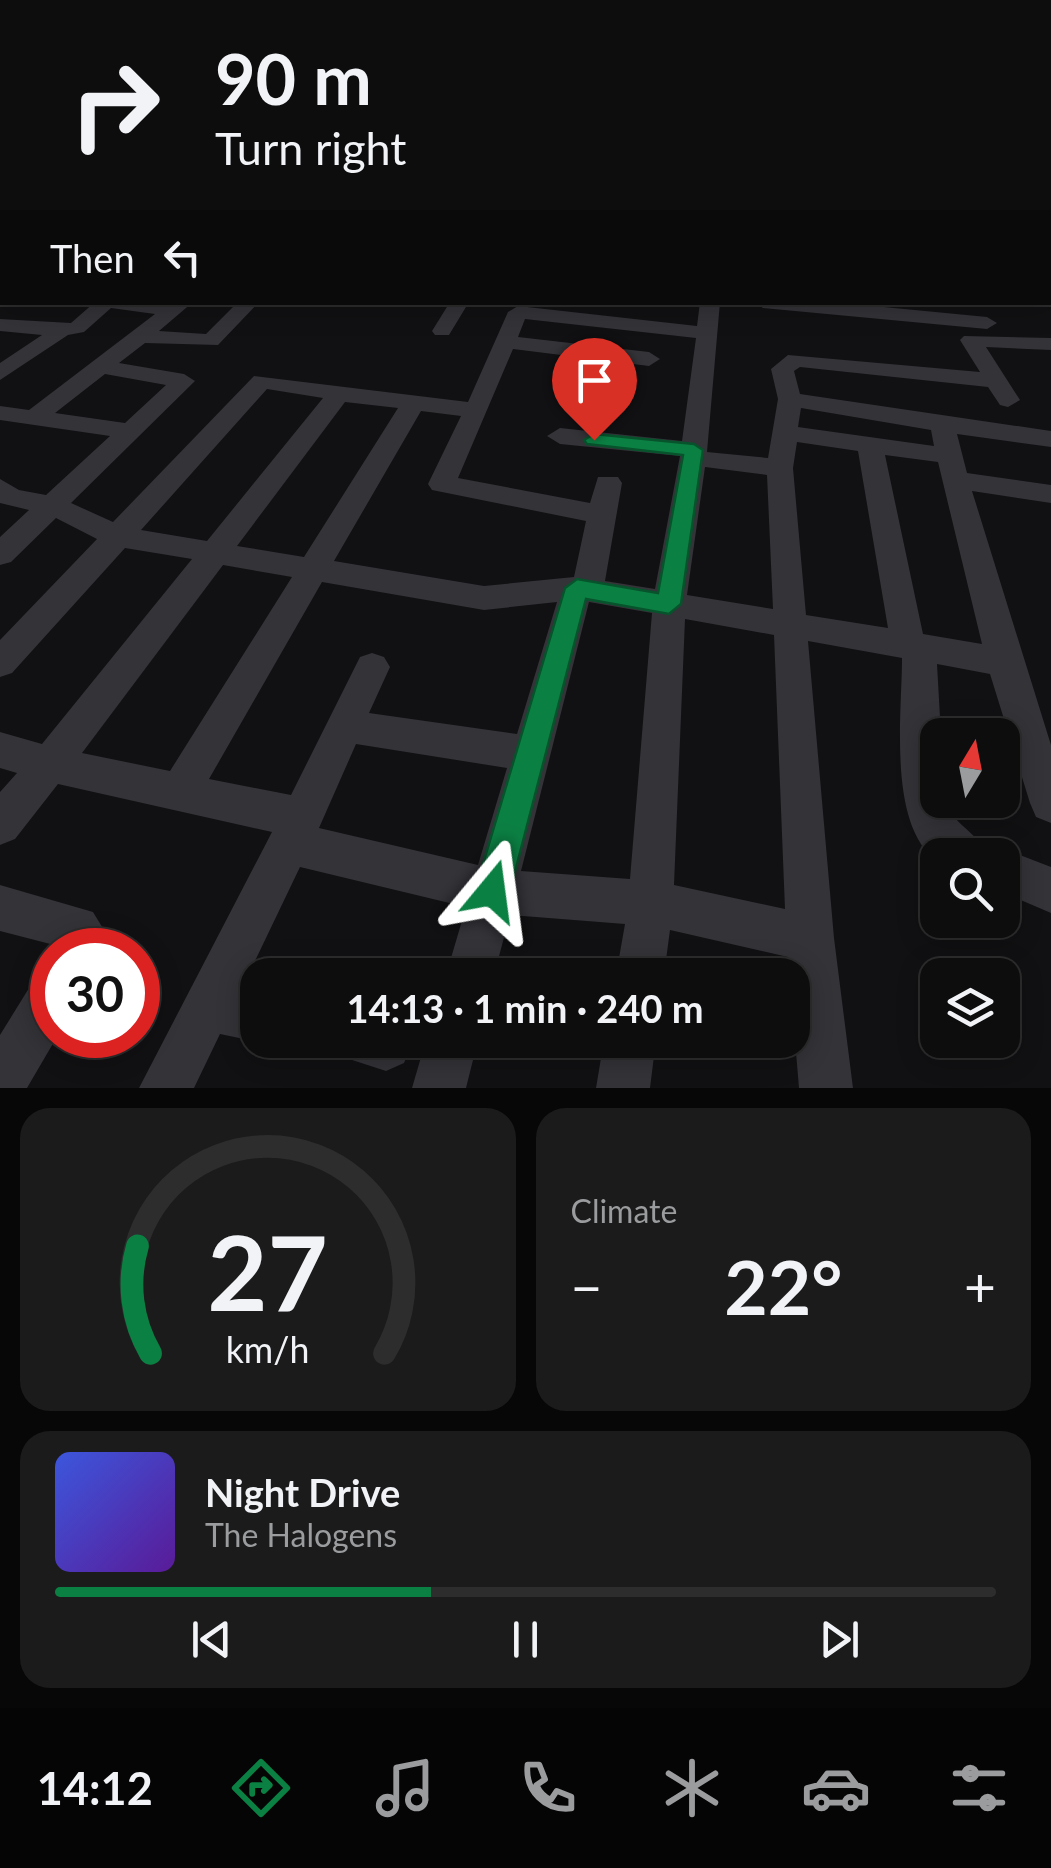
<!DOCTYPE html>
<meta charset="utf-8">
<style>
:root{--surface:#0d0d0e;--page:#1b1b1c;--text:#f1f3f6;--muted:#9a9c9e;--line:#2d2d2e;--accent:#0b8043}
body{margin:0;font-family:Lato,sans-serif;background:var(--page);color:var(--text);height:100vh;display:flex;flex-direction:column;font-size:38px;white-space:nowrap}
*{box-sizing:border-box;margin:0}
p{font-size:32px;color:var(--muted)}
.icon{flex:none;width:55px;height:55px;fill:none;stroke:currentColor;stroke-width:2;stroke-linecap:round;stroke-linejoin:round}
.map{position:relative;height:1088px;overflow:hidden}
.drawer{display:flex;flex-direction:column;gap:20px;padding:20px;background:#070708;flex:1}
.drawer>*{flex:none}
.hud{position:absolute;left:0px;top:0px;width:1052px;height:305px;box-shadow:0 5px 25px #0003,0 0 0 2px var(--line);background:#0d0d0e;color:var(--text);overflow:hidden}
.needle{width:65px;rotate:10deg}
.controls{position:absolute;left:920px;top:718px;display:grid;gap:20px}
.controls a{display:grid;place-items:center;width:100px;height:100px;border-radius:20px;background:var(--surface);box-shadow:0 5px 25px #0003,0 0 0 2px var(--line);font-size:50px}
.speed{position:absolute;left:30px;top:928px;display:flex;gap:20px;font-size:50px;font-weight:700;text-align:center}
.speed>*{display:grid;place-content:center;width:130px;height:130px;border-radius:50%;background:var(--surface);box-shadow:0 5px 25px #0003,0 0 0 2px var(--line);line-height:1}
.speed .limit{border:15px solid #d22;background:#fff;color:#111}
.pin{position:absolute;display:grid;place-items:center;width:85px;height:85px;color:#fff;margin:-102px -42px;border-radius:50% 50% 50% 0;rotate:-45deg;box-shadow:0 0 10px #0007}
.pin .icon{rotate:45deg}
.me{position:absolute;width:110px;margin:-55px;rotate:16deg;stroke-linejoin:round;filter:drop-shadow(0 0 8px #0008)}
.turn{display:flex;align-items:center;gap:35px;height:210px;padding:0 50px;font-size:45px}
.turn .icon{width:130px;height:130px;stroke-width:2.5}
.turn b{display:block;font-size:70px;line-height:85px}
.then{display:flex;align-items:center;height:95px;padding:0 50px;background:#0003;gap:20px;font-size:38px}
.big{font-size:75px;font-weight:700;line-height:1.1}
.drawer .widget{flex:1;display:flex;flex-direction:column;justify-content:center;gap:15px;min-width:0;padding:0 35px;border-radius:30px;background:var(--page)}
.drawer .dial{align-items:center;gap:0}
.dial svg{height:260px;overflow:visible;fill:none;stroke:var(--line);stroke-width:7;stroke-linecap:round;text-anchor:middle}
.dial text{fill:var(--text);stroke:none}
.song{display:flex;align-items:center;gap:30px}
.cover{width:120px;height:120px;border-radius:15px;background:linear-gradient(135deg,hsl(230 70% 55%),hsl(270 70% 35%))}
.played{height:10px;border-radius:5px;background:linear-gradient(90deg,var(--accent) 40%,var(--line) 40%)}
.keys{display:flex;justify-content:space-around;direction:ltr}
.heat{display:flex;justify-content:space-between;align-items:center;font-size:55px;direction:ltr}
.drawer .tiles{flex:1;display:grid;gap:20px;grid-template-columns:1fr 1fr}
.widget:last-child{grid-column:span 2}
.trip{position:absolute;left:240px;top:958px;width:570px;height:100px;border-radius:30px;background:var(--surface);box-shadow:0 5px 25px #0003,0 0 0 2px var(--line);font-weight:700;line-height:100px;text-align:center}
.dock{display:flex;height:160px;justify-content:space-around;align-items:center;background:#050506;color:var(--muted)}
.dock .icon{width:70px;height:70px}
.dock .on{color:var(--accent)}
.dock b{font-size:45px;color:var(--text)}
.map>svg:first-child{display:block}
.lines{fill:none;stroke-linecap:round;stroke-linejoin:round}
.minor{fill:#333338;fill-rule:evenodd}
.route{fill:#0b8043;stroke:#07532c;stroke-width:2.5}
</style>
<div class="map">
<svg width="1051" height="1088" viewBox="0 0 1051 1088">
<rect width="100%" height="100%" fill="#111113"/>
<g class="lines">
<path class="minor" d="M 2,155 L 2,163 L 0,164 L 0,156 Z
M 1050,165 L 1051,165 L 1051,173 L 1050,173 Z
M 1050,237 L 1051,237 L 1051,247 L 1050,247 Z
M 95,302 L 193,302 L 159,331 L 206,334 L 238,302 L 259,302 L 218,345 L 145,343 L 119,363 L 184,374 L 195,381 L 71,503 L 113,522 L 254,376 L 468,402 L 508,312 L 518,306 L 697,326 L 700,302 L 720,302 L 707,452 L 768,458 L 778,399 L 771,369 L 788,355 L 980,372 L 960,340 L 964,336 L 1051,338 L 1051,350 L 986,347 L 1020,400 L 1008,407 L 1000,405 L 988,387 L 800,367 L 794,371 L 800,394 L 1051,431 L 1051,447 L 957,434 L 967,473 L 1051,485 L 1051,503 L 972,491 L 1051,745 L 1051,823 L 1036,817 L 1030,803 L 990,674 L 937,664 L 941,735 L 938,800 L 944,800 C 953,825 977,831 986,854 L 1002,848 L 1051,867 L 1051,913 L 1002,892 L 1002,855 L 938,855 L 938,862 C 887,826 902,714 902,658 L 808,641 L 834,938 L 853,1088 L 799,1088 L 788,957 L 670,930 L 664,975 L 616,975 L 625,924 L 510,915 L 494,975 L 446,975 L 466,907 L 300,867 L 242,988 L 258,992 L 258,1040 L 263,1040 L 258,1042 L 220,1034 L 194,1088 L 139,1088 L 272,832 L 58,784 L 15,839 L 0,845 L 0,792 L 17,773 L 0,768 L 0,732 L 42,744 L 192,559 L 125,548 L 12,673 L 0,677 L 0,640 L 97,539 L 56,518 L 11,562 L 0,565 L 0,537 L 29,510 L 0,503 L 0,479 L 19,490 L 46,495 L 110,436 L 0,420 L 0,406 L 29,410 L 155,314 L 111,308 L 84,332 L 68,335 L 0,380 L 0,363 L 42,335 L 0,331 L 0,319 L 71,323 ZM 525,319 L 696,338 L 682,441 L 560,428 L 547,436 L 560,444 L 680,456 L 655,589 L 605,581 L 622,483 L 618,477 L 598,477 L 590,503 L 458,478 L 513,349 L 649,366 L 660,359 L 649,352 L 518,337 ZM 105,374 L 166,385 L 125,423 L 55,413 ZM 267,389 L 323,398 L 207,541 L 141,530 ZM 345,402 L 398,408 L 304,557 L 237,546 ZM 801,408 L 931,430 L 934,446 L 798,427 ZM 421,411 L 461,416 L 428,484 L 432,490 L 586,521 L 574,577 L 484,586 L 334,561 ZM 797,442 L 858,451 L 888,628 L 806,615 L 793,468 ZM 885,455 L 938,462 L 982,644 L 923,634 ZM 705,467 L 767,475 L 773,609 L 687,595 ZM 223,565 L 292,577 L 170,771 L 82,753 ZM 322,582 L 484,610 L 557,602 L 517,734 L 369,713 L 390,667 L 384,657 L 372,653 L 360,657 L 291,795 L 209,779 ZM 589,602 L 652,613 L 630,879 L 521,871 ZM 685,619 L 774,635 L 785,909 L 674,885 ZM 356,744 L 507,768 L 478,865 L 319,828 Z
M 450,302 L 469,302 L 449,335 L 435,335 L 432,331 Z
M 754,302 L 832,302 L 987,317 L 997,323 L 987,329 L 763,308 Z
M 0,885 L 93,912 L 107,935 L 105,950 L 57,950 L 58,946 L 0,931 Z
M 52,973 L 52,1035 L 58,1035 L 27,1088 L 0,1088 L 0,1035 L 34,980 Z
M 338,1040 L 410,1040 L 412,1045 L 404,1063 L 386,1071 L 346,1058 Z
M 426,1040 L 478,1040 L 466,1088 L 412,1088 Z
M 604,1040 L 656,1040 L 650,1088 L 596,1088 Z"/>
</g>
<linearGradient id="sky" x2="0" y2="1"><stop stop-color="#09090a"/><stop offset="0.49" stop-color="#323844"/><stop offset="1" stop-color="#323844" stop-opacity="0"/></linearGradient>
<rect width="1051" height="296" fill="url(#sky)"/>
<path class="route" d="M 594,434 L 694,444 L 703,450 L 681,604 L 669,614 L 586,599 L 510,891 L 505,903 L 492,908 L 480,903 L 475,891 L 565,588 L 577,579 L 658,593 L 683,455 L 587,444 L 584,440 Z"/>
</svg>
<div class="controls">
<a><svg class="needle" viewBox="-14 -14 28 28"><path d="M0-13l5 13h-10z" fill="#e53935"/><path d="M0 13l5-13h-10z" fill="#9a9c9e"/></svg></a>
<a><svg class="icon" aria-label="search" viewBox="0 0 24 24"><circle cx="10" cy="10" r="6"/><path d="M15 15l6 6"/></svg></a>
<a><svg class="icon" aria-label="layers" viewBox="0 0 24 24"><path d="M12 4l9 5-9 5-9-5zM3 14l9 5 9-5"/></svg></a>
</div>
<div class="speed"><div class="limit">30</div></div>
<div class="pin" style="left:594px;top:440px;background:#d93025"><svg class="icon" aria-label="arrive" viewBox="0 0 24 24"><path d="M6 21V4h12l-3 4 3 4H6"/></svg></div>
<svg class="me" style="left:492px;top:891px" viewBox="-20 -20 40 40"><path d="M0-17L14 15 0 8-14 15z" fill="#0b8043" stroke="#fff" stroke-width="4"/></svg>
<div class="trip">14:13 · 1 min · 240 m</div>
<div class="hud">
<div class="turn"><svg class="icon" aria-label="right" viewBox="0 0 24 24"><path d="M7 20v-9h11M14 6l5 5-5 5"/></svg><div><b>90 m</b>Turn right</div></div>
<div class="then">Then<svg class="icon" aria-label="left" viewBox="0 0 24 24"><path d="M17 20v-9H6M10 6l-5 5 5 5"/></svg></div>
</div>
</div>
<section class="drawer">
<div class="tiles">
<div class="widget dial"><svg viewBox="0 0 100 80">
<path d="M14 69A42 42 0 1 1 86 69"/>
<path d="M14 69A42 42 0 0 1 10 36" stroke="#0b8043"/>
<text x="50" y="56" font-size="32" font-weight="700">27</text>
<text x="50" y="72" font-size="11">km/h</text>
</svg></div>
<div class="widget"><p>Climate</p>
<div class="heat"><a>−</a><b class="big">22°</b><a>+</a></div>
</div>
<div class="widget">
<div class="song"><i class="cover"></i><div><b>Night Drive</b><p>The Halogens</p></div></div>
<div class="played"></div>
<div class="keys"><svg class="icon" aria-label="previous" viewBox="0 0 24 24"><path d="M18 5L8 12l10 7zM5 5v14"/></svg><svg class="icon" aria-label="pause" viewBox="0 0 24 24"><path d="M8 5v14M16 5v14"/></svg><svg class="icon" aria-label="next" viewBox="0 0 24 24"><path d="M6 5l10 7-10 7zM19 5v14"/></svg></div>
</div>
</div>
</section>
<nav class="dock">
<b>14:12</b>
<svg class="icon on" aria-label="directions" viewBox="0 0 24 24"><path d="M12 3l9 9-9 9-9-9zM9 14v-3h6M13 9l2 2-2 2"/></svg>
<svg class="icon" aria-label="music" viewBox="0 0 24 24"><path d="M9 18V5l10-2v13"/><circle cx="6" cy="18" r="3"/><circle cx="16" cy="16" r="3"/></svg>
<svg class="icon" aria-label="phone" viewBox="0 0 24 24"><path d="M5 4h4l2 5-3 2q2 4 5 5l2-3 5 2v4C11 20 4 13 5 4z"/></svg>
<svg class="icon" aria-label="climate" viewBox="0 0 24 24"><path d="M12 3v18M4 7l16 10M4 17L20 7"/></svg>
<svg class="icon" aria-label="car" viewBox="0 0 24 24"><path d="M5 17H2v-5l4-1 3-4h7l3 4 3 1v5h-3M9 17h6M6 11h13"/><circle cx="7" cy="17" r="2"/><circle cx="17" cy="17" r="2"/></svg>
<svg class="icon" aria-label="filters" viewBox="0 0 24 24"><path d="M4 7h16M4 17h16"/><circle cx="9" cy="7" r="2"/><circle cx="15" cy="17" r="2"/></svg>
</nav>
